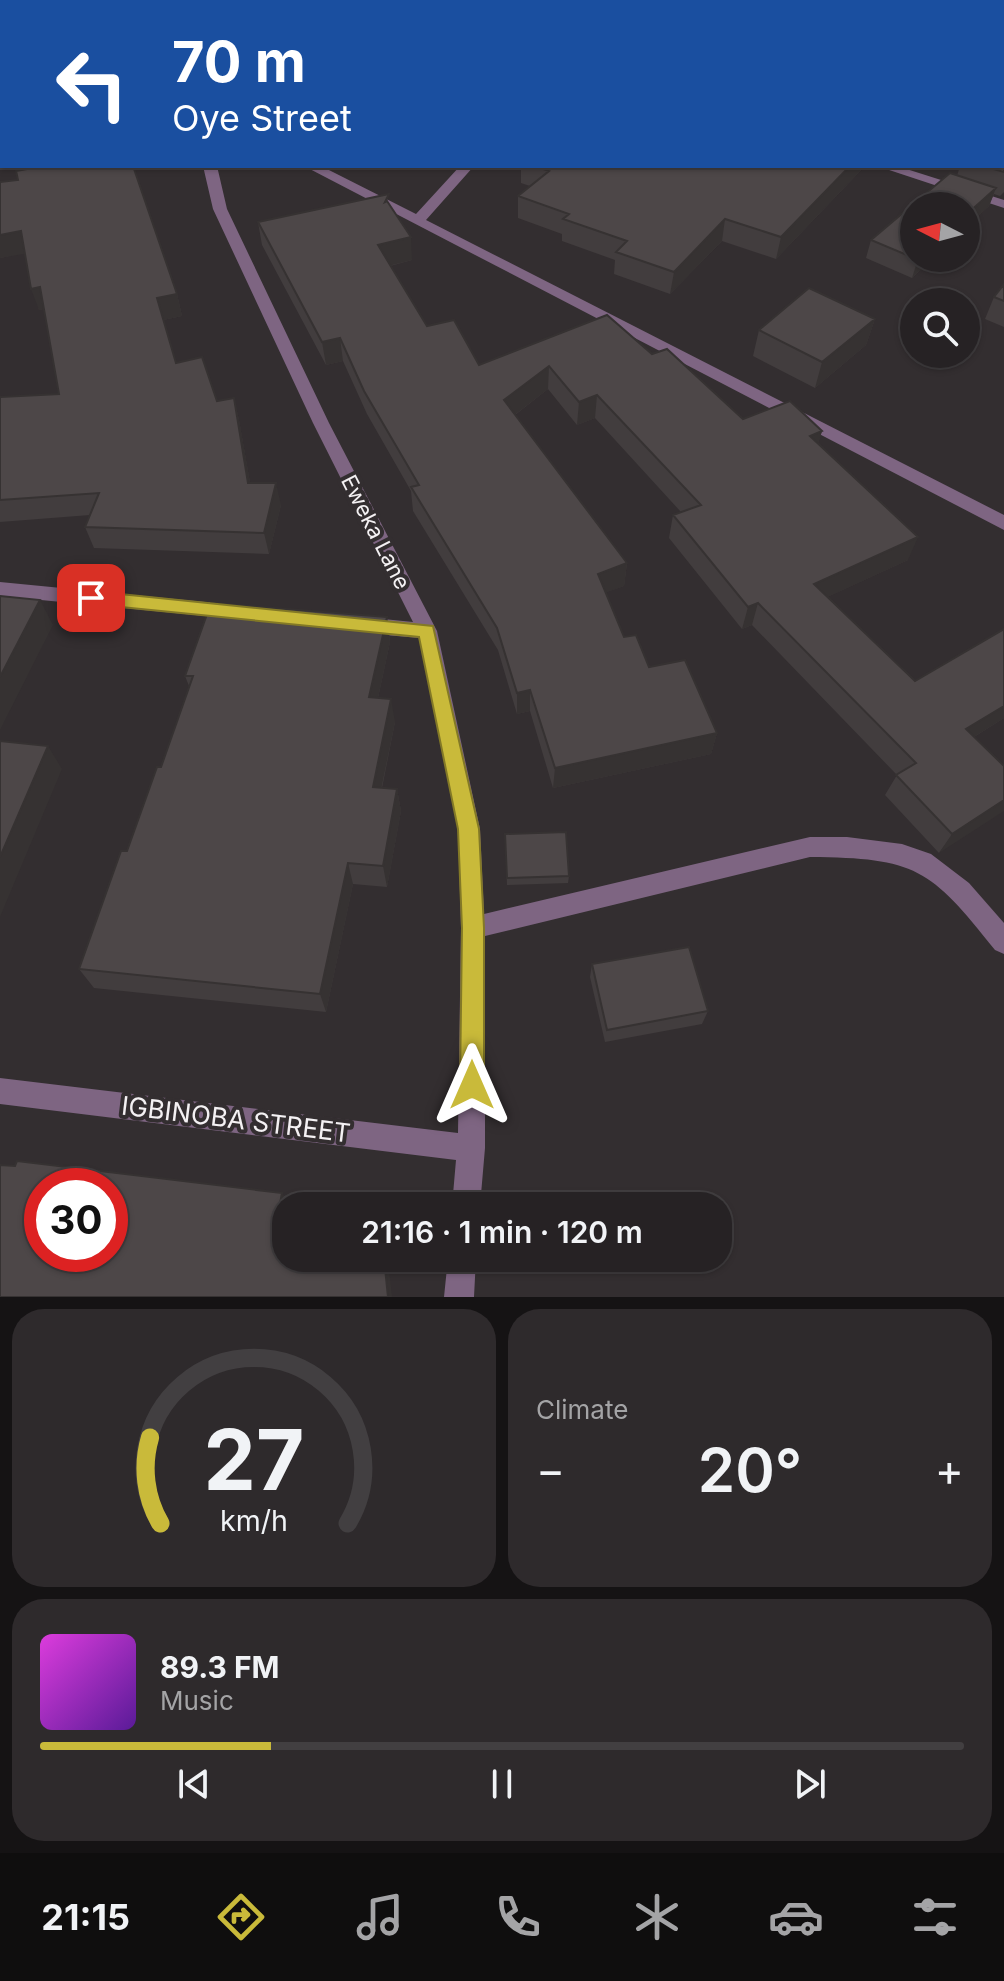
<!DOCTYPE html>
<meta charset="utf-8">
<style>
:root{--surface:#262224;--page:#2e2a2c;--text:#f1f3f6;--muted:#a4a4a6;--line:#423f41;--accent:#c9ba3a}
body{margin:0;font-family:Inter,sans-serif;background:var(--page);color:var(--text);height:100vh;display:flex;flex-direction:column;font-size:30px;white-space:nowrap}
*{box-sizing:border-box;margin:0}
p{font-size:26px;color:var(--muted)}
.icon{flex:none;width:44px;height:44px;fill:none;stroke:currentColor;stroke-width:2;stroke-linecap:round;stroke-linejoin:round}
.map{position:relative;height:1297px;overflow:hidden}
.details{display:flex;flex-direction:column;gap:12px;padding:12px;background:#151314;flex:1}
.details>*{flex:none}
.top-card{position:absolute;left:0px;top:0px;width:1004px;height:168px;box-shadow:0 2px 6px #0004,0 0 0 2px var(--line);background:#1a4fa0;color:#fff;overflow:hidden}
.needle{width:52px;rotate:276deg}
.controls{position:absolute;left:900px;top:192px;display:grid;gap:16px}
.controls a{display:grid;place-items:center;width:80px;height:80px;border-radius:50%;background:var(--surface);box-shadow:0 2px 6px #0004,0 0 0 2px var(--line);font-size:40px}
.speed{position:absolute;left:24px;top:1168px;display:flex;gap:16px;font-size:40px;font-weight:700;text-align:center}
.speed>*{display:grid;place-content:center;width:104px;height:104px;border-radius:50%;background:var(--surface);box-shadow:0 2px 6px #0004,0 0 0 2px var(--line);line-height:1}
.speed .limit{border:12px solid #d22;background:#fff;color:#111}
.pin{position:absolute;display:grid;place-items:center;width:68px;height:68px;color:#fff;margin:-34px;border-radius:16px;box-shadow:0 4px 12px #0006}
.me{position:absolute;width:88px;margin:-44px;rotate:0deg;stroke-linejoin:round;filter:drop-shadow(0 0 6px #0008)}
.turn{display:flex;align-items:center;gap:28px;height:168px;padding:0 40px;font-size:36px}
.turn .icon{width:104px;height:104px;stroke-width:2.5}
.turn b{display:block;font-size:56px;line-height:68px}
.big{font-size:60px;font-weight:600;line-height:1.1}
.details .card{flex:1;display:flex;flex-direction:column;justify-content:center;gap:12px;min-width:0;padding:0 28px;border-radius:32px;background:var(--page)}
.details .dial{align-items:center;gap:0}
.dial svg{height:208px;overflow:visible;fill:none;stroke:var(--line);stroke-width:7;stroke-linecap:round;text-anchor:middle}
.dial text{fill:var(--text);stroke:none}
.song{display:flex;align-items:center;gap:24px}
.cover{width:96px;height:96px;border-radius:12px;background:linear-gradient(135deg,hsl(300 70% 55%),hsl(270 70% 35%))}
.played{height:8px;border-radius:4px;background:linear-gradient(90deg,var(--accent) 25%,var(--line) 25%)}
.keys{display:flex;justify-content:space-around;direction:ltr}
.heat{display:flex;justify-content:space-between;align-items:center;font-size:44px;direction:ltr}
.details .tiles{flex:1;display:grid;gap:12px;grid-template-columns:1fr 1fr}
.card:last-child{grid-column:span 2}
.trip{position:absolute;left:272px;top:1192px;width:460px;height:80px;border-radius:32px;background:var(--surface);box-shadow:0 2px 6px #0004,0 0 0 2px var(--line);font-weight:600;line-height:80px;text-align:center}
.tab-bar{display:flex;height:128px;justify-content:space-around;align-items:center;background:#0f0e0e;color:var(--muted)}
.tab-bar .icon{width:56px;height:56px}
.tab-bar .current{color:var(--accent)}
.tab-bar b{font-size:36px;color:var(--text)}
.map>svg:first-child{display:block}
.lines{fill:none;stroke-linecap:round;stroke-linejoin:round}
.minor{fill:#7e6582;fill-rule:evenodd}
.wall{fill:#423d3e}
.shaded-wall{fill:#363232}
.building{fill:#4d4748;stroke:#363232;stroke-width:2;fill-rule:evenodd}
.route{fill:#c9ba3a;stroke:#837926;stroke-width:2}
.labels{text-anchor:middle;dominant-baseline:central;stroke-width:8;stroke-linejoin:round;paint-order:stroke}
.street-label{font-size:22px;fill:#f4f1f3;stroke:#332e30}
.near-street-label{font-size:26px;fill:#f4f1f3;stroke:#332e30}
</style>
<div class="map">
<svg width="1004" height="1297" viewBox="0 0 1004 1297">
<rect width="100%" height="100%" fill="#332e30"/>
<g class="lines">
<path class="minor" d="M 0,8 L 2,8 L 2,15 L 0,15 Z
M 203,166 L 217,166 L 227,209 L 329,423 L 437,631 L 480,829 L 484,914 L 810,837 L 847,837 L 902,844 L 931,854 L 969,883 L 1004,923 L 1004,954 L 995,950 C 930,868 916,858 810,857 L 485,936 L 485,1148 L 480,1206 L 452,1206 L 456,1160 L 0,1104 L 0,1078 L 458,1133 L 461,928 L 458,829 L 419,638 L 363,633 L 356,630 L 353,625 L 356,620 L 363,617 L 413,622 L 313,423 L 213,209 Z
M 304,166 L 321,166 L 416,214 L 460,166 L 474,166 L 426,220 L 1004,515 L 1004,530 Z
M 877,166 L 897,166 L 1004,200 L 1004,208 Z
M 0,582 L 236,605 L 243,607 L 246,612 L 243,617 L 236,619 L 0,596 Z
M 448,1258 L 476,1258 L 474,1297 L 444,1297 Z"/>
</g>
<path class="wall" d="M 577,0 L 1004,0 L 1004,192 L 1000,196 L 994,194 L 989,206 L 966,227 L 966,206 L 933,258 L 912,278 L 866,258 L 871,240 L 957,176 L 960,166 L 1002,166 L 1002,2 L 577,2 Z
M 521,166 L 865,166 L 776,259 L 722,241 L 670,294 L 614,274 L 615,260 L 562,241 L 562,234 L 518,218 L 518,196 L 530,186 L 521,183 Z
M 0,182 L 177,294 L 182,316 L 163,320 L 176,363 L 217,401 L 234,398 L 239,420 L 250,483 L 281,505 L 269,554 L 94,548 L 85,527 L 90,515 L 0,522 L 0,397 L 59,394 L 44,309 L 39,310 L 24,253 L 0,258 Z
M 390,207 L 412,260 L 390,266 L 427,326 L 479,365 L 652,354 L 743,419 L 822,431 L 818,443 L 908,560 L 827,597 L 915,681 L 1004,629 L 1004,718 L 974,737 L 1004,766 L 939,853 L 885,795 L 897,775 L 752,625 L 742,629 L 669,538 L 673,515 L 681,512 L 595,418 L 577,425 L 548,389 L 515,415 L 627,563 L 624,586 L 606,592 L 624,637 L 649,667 L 717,733 L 711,754 L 553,788 L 530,711 L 517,714 L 498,650 L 413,511 L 411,491 L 367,414 L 343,361 L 326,365 L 262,245 L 258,222 Z
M 1004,285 L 1004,327 L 985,319 L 994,297 Z
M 875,319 L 866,345 L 815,388 L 753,356 L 759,330 Z
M 387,617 L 390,642 L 378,698 L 395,722 L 382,788 L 397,789 L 401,811 L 387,887 L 353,884 L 326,1012 L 94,988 L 79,969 L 161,767 L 189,686 L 185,676 Z
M 505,834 L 569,876 L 568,883 L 507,885 Z
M 592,964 L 708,1011 L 702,1024 L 605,1042 L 590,977 Z"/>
<path class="shaded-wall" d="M 850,166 L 865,166 L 776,259 L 781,237 Z
M 996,188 L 989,206 L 966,227 L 966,215 Z
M 725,219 L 722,241 L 670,294 L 674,272 Z
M 21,231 L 29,253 L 0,258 L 0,235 Z
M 411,237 L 412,260 L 380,268 L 378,245 Z
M 919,258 L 933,258 L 912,278 L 918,259 Z
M 40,287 L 48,309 L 39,310 L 31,289 Z
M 177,294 L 182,316 L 163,320 L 157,298 Z
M 875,319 L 866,345 L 815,388 L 822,362 Z
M 340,338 L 343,361 L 326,365 L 322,342 Z
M 549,366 L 548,389 L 504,423 L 504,400 Z
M 597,395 L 595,418 L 577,425 L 579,402 Z
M 234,398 L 239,420 L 254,504 L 248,483 Z
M 822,431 L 815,454 L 810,436 Z
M 276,483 L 281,505 L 269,554 L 264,533 Z
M 918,537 L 908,560 L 806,607 L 814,584 Z
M 627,563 L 624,586 L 596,596 L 598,574 Z
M 40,600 L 53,625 L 0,730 L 0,677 Z
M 758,603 L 752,625 L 742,629 L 748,607 Z
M 387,617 L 390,642 L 373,721 L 369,697 Z
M 530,690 L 530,711 L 517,714 L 517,693 Z
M 391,699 L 395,722 L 377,809 L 373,787 Z
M 1004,706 L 1004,718 L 953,750 L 966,729 Z
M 717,733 L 711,754 L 553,788 L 555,768 Z
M 48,746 L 62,769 L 0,917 L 0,857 Z
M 397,789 L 401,811 L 387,887 L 383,866 Z
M 1004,800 L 1004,811 L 939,853 L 952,834 Z
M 348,863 L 353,884 L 326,1012 L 320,994 Z
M 282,1193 L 291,1205 L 291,1206 L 286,1206 L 286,1230 L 277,1219 Z
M 384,1258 L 388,1258 L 392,1297 L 388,1297 Z"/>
<path class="building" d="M 147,0 L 362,0 L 358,2 L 151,2 Z
M 365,0 L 482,0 L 481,2 L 363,2 Z
M 611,0 L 1004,0 L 1004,172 L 983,166 L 1002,166 L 1002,2 L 617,2 Z
M 44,166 L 133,166 L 177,294 L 157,298 L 176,363 L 202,357 L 217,401 L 234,398 L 248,483 L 276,483 L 264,533 L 85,527 L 99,493 L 0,500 L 0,397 L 59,394 L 40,287 L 31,289 L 21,231 L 0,235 L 0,182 L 18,180 L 16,171 Z
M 535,166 L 850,166 L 781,237 L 725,219 L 674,272 L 616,252 L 627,241 L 563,219 L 569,214 L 518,196 L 549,171 Z
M 950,173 L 996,188 L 966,215 L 966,206 L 914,206 L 914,258 L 871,240 Z
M 389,194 L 385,202 L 387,201 L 411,237 L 378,245 L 427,326 L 454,320 L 479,365 L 607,315 L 652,354 L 667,349 L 743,419 L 790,401 L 822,431 L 810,436 L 918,537 L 814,584 L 915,681 L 1004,629 L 1004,706 L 966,729 L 1004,766 L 1004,800 L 952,834 L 896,775 L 916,763 L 758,603 L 748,607 L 673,515 L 701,505 L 597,395 L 579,402 L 549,366 L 504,400 L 627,563 L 598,574 L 624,637 L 636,635 L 649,667 L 685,660 L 717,733 L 555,768 L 530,690 L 517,693 L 497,628 L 411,487 L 419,485 L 364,391 L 340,338 L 322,342 L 258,222 Z
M 1004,284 L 1004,301 L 994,297 Z
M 809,288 L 875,319 L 822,362 L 759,330 Z
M 0,596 L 40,600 L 0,677 Z
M 211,603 L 387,617 L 369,697 L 391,699 L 373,787 L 397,789 L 383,866 L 348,863 L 320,994 L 79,969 L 121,851 L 127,851 L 157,767 L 161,767 L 193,676 L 185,676 Z
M 0,741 L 48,746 L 0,857 Z
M 566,832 L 569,876 L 507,878 L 505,834 Z
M 689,947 L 708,1011 L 607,1030 L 592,964 Z
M 17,1161 L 282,1193 L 277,1219 L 286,1217 L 286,1258 L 384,1258 L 388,1297 L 0,1297 L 0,1165 L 15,1166 ZM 42,1186 L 110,1186 L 110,1254 L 42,1254 Z
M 380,1201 L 380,1206 L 349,1206 Z"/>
<path class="route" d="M 91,591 L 433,626 L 479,829 L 484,928 L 484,1085 L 480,1093 L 472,1097 L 463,1093 L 460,1085 L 462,928 L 458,829 L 419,637 L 91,604 L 83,598 Z"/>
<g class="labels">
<g class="street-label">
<text transform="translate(376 532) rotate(63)">Eweka Lane</text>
</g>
<g class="near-street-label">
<text transform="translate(236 1119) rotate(7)">IGBINOBA STREET</text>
</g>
</g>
</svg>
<div class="controls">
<a><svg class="needle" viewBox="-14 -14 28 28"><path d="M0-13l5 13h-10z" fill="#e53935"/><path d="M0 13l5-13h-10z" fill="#a4a4a6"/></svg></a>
<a><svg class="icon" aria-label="search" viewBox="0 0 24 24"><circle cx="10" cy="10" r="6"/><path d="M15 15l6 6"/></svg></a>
</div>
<div class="speed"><div class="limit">30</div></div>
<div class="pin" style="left:91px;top:598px;background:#d93025"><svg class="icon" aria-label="arrive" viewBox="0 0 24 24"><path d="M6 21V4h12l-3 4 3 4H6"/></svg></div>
<svg class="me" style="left:472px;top:1085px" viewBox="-20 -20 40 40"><path d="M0-17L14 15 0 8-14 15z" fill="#c9ba3a" stroke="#fff" stroke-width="4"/></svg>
<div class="trip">21:16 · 1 min · 120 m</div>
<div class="top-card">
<div class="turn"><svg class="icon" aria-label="left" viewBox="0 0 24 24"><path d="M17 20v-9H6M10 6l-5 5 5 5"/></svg><div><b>70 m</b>Oye Street</div></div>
</div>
</div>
<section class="details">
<div class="tiles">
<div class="card dial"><svg viewBox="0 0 100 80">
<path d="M14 69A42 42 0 1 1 86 69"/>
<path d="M14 69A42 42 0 0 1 10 36" stroke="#c9ba3a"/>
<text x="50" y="56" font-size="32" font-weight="700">27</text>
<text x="50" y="72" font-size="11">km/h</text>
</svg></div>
<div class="card"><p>Climate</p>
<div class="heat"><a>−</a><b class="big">20°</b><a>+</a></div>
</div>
<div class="card">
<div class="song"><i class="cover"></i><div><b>89.3 FM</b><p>Music</p></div></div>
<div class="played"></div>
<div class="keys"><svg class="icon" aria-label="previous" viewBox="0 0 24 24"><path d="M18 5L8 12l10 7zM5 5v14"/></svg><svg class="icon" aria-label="pause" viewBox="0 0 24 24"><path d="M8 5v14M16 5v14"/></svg><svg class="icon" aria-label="next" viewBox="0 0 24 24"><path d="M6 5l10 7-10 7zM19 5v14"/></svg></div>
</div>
</div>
</section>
<nav class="tab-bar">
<b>21:15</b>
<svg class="icon current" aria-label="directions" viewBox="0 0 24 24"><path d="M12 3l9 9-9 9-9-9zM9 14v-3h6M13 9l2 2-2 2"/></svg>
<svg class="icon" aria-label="music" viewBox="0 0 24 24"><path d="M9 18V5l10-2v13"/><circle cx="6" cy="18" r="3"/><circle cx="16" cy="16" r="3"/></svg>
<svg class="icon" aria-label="phone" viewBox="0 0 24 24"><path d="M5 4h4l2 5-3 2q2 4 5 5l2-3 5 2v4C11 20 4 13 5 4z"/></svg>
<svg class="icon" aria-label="climate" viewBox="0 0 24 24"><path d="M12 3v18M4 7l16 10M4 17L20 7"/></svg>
<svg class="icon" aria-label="car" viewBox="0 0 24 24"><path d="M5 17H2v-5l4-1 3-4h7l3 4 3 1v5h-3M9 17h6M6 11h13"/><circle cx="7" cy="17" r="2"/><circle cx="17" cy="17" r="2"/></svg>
<svg class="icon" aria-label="filters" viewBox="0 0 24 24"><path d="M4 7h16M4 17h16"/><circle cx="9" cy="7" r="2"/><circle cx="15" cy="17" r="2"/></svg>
</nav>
